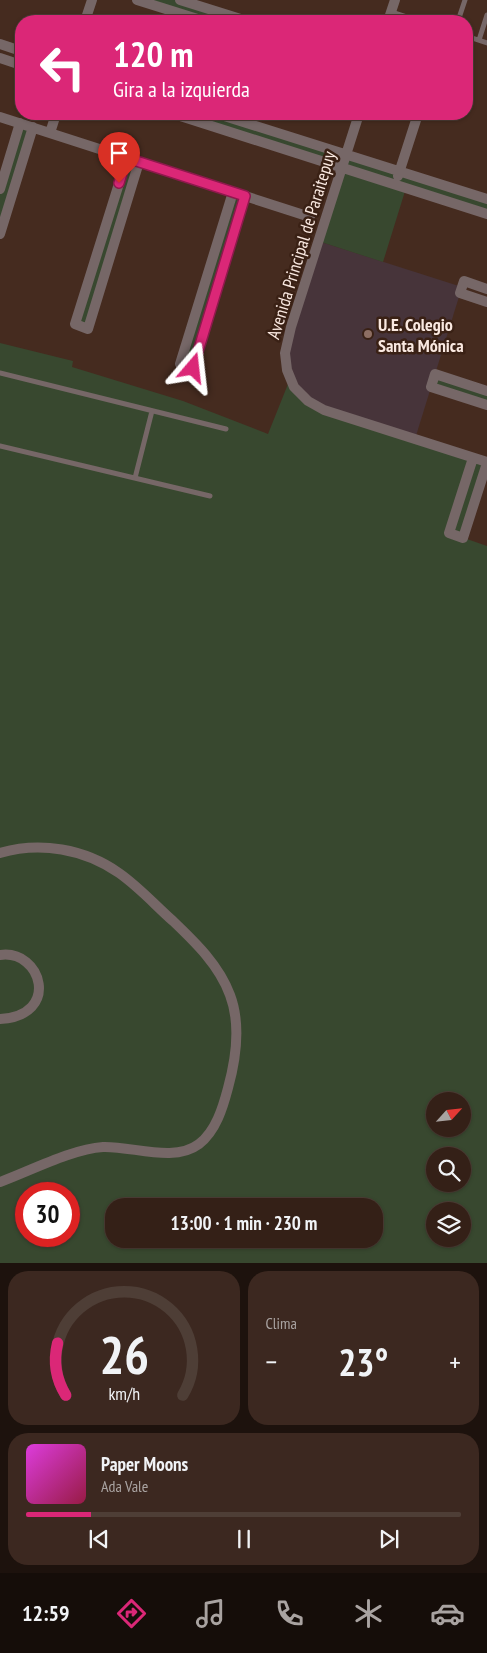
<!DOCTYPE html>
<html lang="es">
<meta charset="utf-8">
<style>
:root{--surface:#342017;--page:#3c2820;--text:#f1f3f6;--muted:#a9a3a1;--line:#4e3e36;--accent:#db2777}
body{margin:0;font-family:"PT Sans Narrow",sans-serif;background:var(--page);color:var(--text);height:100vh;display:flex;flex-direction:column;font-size:19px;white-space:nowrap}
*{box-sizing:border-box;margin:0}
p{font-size:16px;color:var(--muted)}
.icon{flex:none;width:28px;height:28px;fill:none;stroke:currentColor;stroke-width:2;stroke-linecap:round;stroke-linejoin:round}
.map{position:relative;height:1263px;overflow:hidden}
.details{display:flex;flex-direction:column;gap:8px;padding:8px;background:#1d120d;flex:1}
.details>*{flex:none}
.hud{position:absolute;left:15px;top:15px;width:458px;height:105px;border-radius:20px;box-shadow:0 1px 4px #0004,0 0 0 1px var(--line);background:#db2777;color:#fff;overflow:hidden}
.needle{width:32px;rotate:63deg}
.tools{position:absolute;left:426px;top:1092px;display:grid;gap:10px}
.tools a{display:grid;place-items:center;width:45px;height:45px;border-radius:50%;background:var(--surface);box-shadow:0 1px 4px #0004,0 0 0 1px var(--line);font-size:25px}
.speed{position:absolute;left:15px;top:1182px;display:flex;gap:10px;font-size:25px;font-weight:700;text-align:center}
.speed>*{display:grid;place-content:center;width:65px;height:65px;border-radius:50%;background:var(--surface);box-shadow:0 1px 4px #0004,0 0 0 1px var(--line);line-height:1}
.speed .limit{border:8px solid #d22;background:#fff;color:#111}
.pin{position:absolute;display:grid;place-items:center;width:42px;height:42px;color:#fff;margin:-51px -21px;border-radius:50% 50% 50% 0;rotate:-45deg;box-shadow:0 0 5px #0007}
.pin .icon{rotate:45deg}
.me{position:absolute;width:55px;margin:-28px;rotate:17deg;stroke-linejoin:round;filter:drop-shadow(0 0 4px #0008)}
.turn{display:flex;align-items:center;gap:18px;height:105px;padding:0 15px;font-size:22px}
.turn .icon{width:65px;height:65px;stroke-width:2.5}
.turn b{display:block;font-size:35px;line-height:42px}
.big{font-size:38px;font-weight:700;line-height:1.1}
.details .tile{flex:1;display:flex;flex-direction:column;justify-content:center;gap:8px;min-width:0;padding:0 18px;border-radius:20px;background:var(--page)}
.details .dial{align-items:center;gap:0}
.dial svg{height:130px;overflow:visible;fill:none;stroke:var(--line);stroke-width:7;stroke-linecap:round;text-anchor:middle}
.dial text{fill:var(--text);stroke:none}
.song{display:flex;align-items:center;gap:15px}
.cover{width:60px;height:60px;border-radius:8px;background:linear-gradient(135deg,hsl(300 70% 55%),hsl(340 70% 35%))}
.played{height:5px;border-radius:2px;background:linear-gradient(90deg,var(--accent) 15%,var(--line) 15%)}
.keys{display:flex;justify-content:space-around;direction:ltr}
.heat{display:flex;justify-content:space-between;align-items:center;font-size:28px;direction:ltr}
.details .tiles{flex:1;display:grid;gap:8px;grid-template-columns:1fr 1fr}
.tile:last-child{grid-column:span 2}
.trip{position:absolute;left:105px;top:1198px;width:278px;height:50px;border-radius:20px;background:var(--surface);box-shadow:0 1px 4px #0004,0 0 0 1px var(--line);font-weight:700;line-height:50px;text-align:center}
.menu{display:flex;height:80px;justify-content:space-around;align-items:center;background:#150d09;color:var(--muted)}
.menu .icon{width:35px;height:35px}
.menu .on{color:var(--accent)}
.menu b{font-size:22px;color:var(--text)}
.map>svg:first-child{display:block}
.education{fill:#47343a}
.green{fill:#38482f;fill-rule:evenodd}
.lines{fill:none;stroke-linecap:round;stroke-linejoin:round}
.service{stroke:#766767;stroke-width:5}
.minor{stroke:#766767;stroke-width:10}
.route-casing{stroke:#8e194d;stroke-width:12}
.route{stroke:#db2777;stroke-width:9}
.education-dot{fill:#8d6e63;stroke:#3a2115;stroke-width:2}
.labels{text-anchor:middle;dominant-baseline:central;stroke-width:5;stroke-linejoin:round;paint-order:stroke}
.street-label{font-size:18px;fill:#fae9e1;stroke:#3a2115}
.poi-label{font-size:18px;font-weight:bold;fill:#fae9e1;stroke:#3a2115;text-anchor:start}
</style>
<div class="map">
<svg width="487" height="1263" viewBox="0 0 487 1263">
<rect width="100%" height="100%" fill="#452b1f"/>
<path class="education" d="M 318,241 L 462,287 L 415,439 L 308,401 L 285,362 Z"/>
<path class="green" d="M 137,0 L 180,0 L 247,21 L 204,21 Z
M 174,114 L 218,114 L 487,199 L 487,214 L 406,188 L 383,262 L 318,241 L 341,168 Z
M 20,123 L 33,127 L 0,234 L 0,189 Z
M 127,158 L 139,162 L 88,329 L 75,324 Z
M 233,192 L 245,196 L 193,368 L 180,364 Z
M 0,343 L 73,361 L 72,367 L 183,401 L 268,434 L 290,379 L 308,401 L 487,462 L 464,538 L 487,546 L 487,1263 L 0,1263 ZM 435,1101 L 462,1101 L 462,1129 L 435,1129 ZM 435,1156 L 462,1156 L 462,1184 L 435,1184 ZM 26,1194 L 69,1194 L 69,1236 L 26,1236 ZM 114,1206 L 374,1206 L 374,1239 L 114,1239 ZM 435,1211 L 462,1211 L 462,1239 L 435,1239 Z
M 435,374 L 487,391 L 487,405 L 431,387 Z"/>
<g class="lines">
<path class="service" d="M 391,12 L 419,21
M 458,21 L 465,0
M 466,36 L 487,43
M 479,40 L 487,15
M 0,373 L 226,429
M 0,446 L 210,496
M 135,478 L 152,411"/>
<path class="minor" d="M 137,0 L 204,21
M 180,0 L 247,21
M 85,21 L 92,0
M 388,21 L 395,0
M 0,44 L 21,51
M 0,58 L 21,65
M 174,114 L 487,214
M 218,114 L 487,199
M 359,114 L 291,327 L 285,353 L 287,370 L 294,387 L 308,401 L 324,410 L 487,462
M 0,117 L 310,217
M 50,133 L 56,114
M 127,158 L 75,324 L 88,329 L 139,162
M 398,176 L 418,114
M 0,189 L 20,123
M 233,192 L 180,364 L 193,368 L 245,196
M 0,234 L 33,127
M 487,289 L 464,281 L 460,293 L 487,302
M 487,391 L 435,374 L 431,387 L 487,405
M 473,458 L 449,533 L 463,538 L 487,463
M 0,853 C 40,841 85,849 119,873 C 139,887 155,905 173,921 C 195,942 219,965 230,995 C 241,1024 236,1059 228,1088 C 223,1107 216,1131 199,1144 C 174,1163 133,1146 103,1147 C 72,1149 30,1171 0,1182
M 0,955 C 42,949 61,1016 0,1019"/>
</g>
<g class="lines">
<defs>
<path id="route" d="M 119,183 L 127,158 L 245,196 L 193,368"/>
</defs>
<use href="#route" class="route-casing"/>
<use href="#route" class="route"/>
</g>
<circle class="education-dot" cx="368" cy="334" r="5"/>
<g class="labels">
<g class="street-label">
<text transform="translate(301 245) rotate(-73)">Avenida Principal de Paraitepuy</text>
</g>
<g class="poi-label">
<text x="378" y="324">U.E. Colegio<tspan x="378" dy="21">Santa Mónica</tspan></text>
</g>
</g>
</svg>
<div class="tools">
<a><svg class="needle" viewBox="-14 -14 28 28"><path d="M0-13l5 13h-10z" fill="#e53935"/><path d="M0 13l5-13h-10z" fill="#a9a3a1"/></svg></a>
<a><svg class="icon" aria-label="search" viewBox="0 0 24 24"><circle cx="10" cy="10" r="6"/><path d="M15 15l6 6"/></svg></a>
<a><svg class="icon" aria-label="layers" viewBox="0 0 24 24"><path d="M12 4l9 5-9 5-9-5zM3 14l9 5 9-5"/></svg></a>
</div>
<div class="speed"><div class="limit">30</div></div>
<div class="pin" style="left:119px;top:183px;background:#d93025"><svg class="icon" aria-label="arrive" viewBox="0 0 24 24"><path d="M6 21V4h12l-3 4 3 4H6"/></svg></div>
<svg class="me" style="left:193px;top:368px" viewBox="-20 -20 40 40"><path d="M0-17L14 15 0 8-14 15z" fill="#db2777" stroke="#fff" stroke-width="4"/></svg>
<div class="trip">13:00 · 1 min · 230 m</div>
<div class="hud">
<div class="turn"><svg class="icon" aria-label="left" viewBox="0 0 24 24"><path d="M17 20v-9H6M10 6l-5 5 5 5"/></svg><div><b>120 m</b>Gira a la izquierda</div></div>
</div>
</div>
<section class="details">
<div class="tiles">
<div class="tile dial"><svg viewBox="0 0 100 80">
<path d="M14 69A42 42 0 1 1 86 69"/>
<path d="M14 69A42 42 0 0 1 9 37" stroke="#db2777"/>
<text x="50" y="56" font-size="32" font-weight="700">26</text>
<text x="50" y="72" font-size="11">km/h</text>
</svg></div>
<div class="tile"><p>Clima</p>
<div class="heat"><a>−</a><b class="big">23°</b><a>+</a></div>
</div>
<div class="tile">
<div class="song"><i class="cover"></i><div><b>Paper Moons</b><p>Ada Vale</p></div></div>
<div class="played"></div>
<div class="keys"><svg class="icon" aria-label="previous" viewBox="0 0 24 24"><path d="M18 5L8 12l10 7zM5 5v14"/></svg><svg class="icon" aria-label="pause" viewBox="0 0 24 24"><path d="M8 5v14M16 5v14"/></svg><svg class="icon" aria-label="next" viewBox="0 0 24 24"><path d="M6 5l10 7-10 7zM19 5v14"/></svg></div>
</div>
</div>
</section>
<nav class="menu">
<b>12:59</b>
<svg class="icon on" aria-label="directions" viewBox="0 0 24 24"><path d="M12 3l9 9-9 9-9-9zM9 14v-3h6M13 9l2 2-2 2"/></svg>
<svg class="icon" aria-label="music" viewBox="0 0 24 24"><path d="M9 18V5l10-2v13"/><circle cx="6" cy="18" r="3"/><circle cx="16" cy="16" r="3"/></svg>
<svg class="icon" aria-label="phone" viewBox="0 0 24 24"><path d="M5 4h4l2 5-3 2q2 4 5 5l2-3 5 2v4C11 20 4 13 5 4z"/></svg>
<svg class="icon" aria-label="climate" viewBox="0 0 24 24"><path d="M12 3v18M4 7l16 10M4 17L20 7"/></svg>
<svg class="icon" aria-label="car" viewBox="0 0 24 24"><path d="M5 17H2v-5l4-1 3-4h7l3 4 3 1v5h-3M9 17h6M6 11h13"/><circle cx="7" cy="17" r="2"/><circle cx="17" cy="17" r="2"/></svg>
</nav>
